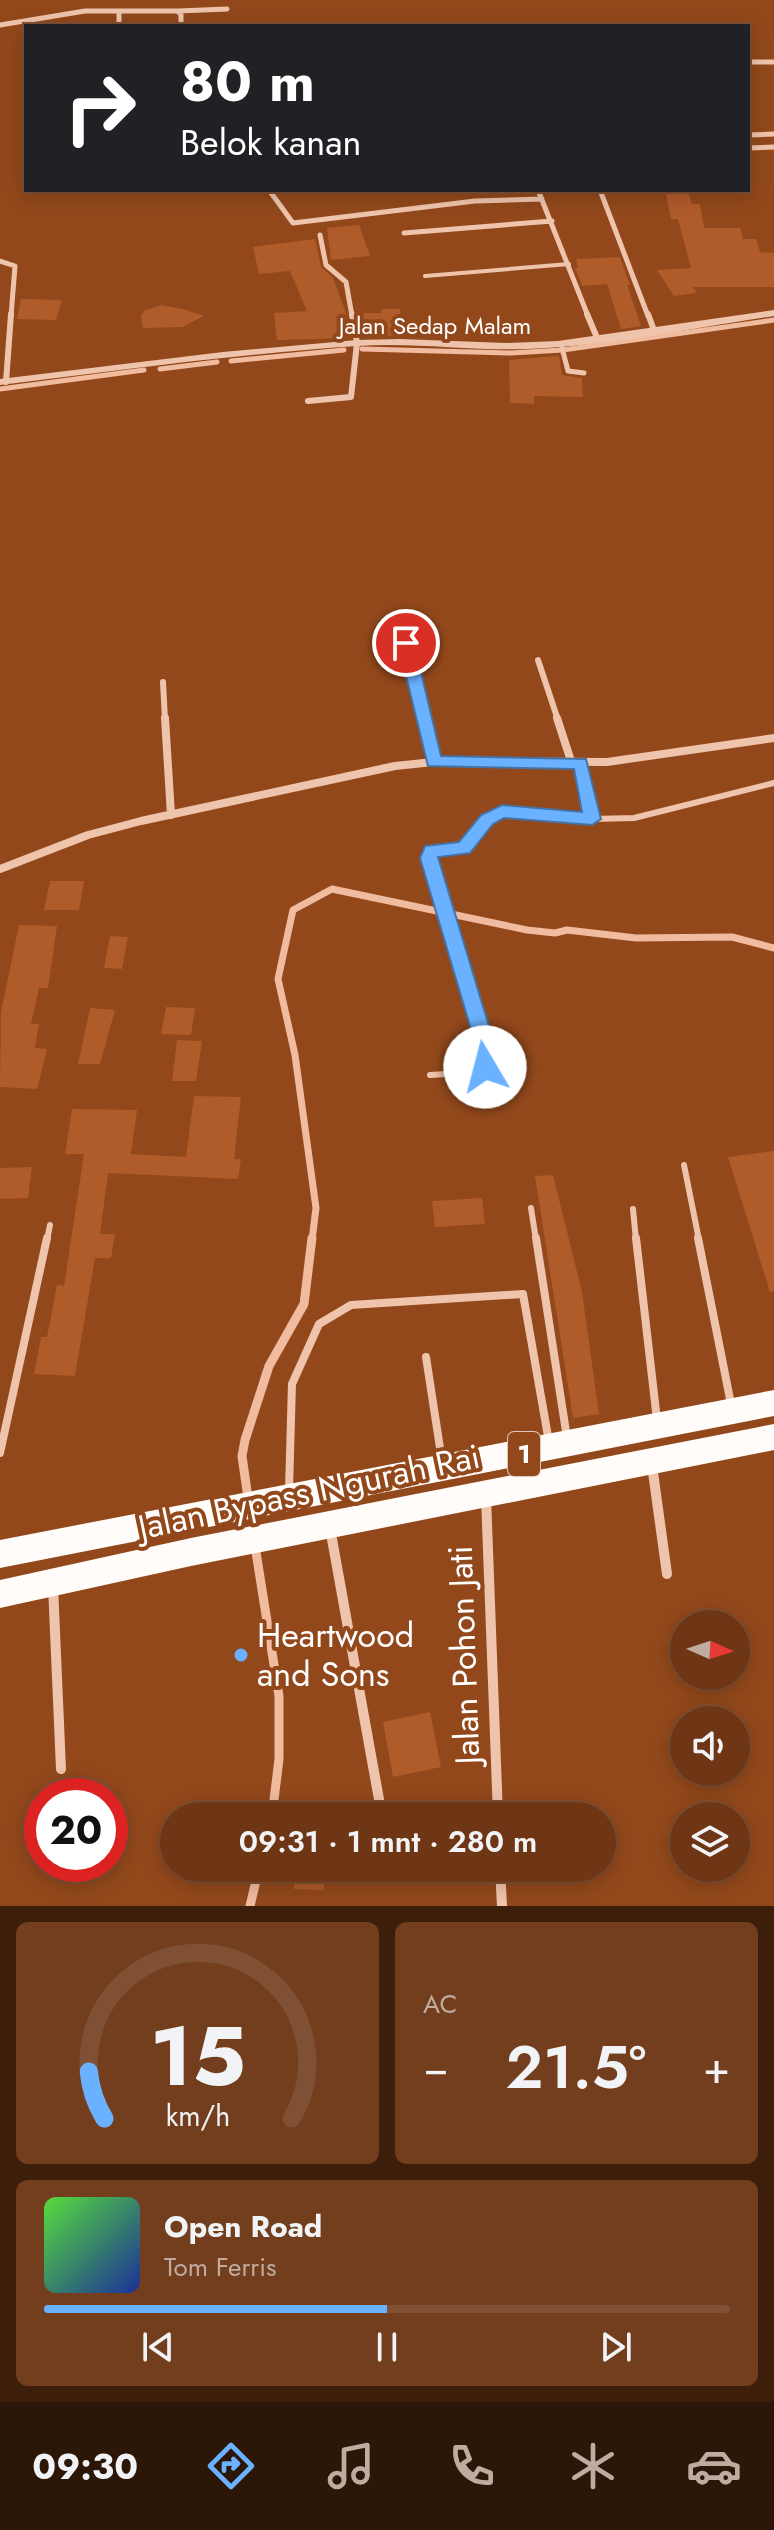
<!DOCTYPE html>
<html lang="id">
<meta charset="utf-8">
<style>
:root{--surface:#6e3614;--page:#733e1d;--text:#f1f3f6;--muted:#bfaba0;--line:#805034;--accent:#6ab1ff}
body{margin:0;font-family:Jost,sans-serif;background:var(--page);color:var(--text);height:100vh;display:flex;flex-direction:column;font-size:30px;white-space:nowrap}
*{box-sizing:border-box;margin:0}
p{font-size:26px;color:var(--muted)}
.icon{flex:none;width:44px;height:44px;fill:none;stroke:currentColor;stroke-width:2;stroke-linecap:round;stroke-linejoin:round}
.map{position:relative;height:1906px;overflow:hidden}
.side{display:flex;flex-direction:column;gap:16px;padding:16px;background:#3c1e0b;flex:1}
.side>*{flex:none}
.banner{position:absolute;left:24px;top:24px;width:726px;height:168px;border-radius:0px;box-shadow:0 4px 20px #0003,0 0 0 2px var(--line);background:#202124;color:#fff;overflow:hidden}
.needle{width:52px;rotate:93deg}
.buttons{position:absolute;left:670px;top:1610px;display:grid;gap:16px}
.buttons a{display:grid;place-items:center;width:80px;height:80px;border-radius:50%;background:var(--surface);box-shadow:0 4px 20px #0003,0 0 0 2px var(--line);font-size:40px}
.speed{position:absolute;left:24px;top:1778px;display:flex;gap:16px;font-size:40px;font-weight:700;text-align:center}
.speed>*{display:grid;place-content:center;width:104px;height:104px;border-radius:50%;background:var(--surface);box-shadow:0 4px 20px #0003,0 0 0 2px var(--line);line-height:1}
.speed .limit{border:12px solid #d22;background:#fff;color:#111}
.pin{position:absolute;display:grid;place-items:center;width:68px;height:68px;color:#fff;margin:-34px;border:4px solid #fff;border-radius:50%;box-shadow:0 2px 8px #0007}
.me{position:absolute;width:88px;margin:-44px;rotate:352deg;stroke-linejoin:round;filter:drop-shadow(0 0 6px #0008)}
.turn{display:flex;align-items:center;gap:28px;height:168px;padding:0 24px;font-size:36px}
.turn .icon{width:104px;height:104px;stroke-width:2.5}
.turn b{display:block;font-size:56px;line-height:68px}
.big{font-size:60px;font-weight:600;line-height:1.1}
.side .tile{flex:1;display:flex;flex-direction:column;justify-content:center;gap:12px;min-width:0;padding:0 28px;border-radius:12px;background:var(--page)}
.side .dial{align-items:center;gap:0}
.dial svg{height:208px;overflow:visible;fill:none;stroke:var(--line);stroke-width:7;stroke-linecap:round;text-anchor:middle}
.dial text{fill:var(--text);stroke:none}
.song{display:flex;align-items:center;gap:24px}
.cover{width:96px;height:96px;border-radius:12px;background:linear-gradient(135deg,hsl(110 70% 55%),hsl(230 70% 35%))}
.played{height:8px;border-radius:4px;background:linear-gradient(90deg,var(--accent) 50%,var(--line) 50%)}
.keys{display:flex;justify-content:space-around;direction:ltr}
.heat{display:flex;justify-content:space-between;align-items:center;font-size:44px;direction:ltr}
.side .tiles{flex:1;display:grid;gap:16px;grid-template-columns:1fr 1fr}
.tile:last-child{grid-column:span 2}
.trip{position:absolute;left:160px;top:1802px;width:456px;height:80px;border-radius:40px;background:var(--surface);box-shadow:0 4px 20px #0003,0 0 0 2px var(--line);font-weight:600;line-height:80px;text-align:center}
.tabs{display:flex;height:128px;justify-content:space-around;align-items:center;background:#2c1608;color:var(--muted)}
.tabs .icon{width:56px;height:56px}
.tabs .current{color:var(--accent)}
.tabs b{font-size:36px;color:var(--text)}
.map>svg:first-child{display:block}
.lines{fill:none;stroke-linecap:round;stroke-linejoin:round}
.stream-far2{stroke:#f1bb9f;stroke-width:5}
.stream-far1{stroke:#f1bb9f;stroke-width:7}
.stream{stroke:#f1bb9f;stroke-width:9}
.building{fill:#b05b2a}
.service-far3{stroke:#efc4ac;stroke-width:4}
.service-far2{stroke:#efc4ac;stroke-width:5}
.service-far1{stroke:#efc4ac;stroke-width:6}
.service{stroke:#efc4ac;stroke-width:8}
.minor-far3{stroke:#efc4ac;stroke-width:5}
.minor-far2{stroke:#efc4ac;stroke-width:6}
.minor-far1{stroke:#efc4ac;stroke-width:8}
.minor{stroke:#efc4ac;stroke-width:10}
.tertiary{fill:#efc4ac;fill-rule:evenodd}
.trunk{fill:#fffcfa;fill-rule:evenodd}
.route{fill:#6ab1ff;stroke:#4573a6;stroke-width:2}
.poi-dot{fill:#6ab1ff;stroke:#92481b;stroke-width:3}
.labels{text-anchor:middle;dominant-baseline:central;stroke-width:8;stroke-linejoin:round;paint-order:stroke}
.far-street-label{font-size:24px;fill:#fff;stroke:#92481b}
.shield{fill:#92481b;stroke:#dec8bb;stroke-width:2}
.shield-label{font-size:26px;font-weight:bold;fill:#fff}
.near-street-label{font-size:34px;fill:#fff;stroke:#92481b}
.near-poi-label{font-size:34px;fill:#fff;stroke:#92481b;text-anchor:start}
</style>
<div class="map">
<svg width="774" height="1906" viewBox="0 0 774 1906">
<rect width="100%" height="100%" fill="#92481b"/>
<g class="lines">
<path class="stream-far2" d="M 362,349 L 511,353 L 563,350 L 774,320
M 231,361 L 344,350
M 160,369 L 217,362
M 0,389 L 144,370"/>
<path class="stream-far1" d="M 312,1240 L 316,1208 L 295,1055 L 278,979 L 293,910 L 332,889 L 527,930 L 555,933 L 567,930 L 636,938 L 732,937 L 774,948"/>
<path class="stream" d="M 248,1498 L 242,1456 L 245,1440 L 269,1366 L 304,1304 L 312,1238
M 255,1546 L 279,1696 L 279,1759 L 272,1816
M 250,1906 L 259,1868"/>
</g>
<path class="building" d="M 665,190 L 688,190 L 692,204 L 700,204 L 704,228 L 740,228 L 743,239 L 756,239 L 760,252 L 774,253 L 774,287 L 693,287 L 697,293 L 674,296 L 657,270 L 691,268 L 678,219 L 671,219 Z
M 359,225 L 370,256 L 331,260 L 327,228 Z
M 315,239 L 321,267 L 333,278 L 346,313 L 350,338 L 277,340 L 274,313 L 307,311 L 290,271 L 259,274 L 253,247 Z
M 620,257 L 630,285 L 627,285 L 641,326 L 621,329 L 607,284 L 582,286 L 575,268 L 578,268 L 576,259 Z
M 21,299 L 62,300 L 56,320 L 17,319 Z
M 161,305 L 183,309 L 204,316 L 183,327 L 143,328 L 141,316 L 144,311 Z
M 381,309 L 400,309 L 402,335 L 362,337 L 358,313 L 381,313 Z
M 559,356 L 562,375 L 582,378 L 583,397 L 534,396 L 534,404 L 510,403 L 509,360 Z
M 50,881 L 84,881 L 79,910 L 44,910 Z
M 19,925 L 57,926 L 48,988 L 39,988 L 31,1024 L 39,1024 L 35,1048 L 47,1049 L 37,1089 L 0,1087 L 1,1012 Z
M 110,936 L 128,937 L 122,969 L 104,968 Z
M 166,1007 L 195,1008 L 191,1035 L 161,1034 Z
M 90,1008 L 115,1010 L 100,1064 L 78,1064 Z
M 177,1040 L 202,1041 L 196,1081 L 172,1081 Z
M 194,1096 L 241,1097 L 234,1159 L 241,1159 L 238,1179 L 108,1173 L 100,1234 L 115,1234 L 111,1258 L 95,1258 L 75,1376 L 34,1374 L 41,1337 L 47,1337 L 57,1285 L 64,1286 L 84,1154 L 65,1154 L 72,1109 L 137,1110 L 131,1154 L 186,1157 Z
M 774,1151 L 774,1291 L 770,1292 L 728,1157 Z
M 32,1167 L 28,1198 L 0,1199 L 0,1168 Z
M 553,1175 L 582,1292 L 599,1414 L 573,1418 L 535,1176 Z
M 482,1198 L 485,1224 L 435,1227 L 432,1201 Z
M 430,1712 L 441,1767 L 393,1777 L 383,1722 Z
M 295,1868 L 325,1868 L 324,1890 L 294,1889 Z"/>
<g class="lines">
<path class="service-far3" d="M 425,276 L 569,264"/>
<path class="service-far2" d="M 561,344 L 568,371 L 584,373"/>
<path class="service-far1" d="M 581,763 L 592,819
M 430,1075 L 479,1072 L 485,1067 L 488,1053 L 428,858 L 432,851 L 464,848 L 487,820 L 502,812 L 592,819 L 634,818 L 774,783
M 684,1165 L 699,1240
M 531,1208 L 536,1240
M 633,1209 L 636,1240
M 47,1240 L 50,1225"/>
<path class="service" d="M 536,1238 L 567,1438
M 636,1238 L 657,1420
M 698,1238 L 731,1404
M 426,1357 L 442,1461
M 0,1453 L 47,1238
M 289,1490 L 292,1384 L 319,1324 L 351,1305 L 523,1294 L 549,1442"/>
<path class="minor-far3" d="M 178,11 L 227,9
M 119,13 L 119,26
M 0,25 L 85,11 L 177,11 L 181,14 L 181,26
M 748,62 L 774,62
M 748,135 L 774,134
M 748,148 L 774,147
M 269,190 L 293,223 L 475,201 L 542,199
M 538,190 L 588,316
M 600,190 L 648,316
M 404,233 L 552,221
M 320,235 L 326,265 L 346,282 L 352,316
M 0,261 L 15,266 L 11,316"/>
<path class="minor-far2" d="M 587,314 L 598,340
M 648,314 L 655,333
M 6,382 L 11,314
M 308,401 L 351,397 L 357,343 L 352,314
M 406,643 L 424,720
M 538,660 L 558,720
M 163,682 L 165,720"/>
<path class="minor-far1" d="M 165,718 L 171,815
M 424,718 L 434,762
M 557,718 L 572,764
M 0,869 L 88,835 L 141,821 L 395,766 L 443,761 L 607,762 L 774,738"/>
<path class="minor" d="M 652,1465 L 667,1574
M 486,1497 L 498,1816
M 330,1528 L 382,1816
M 53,1586 L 61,1769
M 500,1868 L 502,1906"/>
<path class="tertiary" d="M 774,310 L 774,316 C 692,328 610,346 527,349 C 470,351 414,342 357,346 C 237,354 119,370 0,385 L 0,379 L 223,352 L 357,340 L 400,339 L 506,343 L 558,341 Z"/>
<path class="trunk" d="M 774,1390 L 774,1416 L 0,1568 L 0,1540 Z
M 774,1424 L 774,1450 L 191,1566 L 0,1608 L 0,1580 L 191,1538 Z"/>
</g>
<path class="route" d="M 406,638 L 414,643 L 441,756 L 586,759 L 601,819 L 592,825 L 504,818 L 493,824 L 470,853 L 438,857 L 497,1053 L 492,1073 L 485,1075 L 476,1067 L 478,1053 L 420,858 L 425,846 L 459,842 L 481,815 L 502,805 L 582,812 L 574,769 L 428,766 L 398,643 Z"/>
<circle class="poi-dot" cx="241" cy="1655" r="8"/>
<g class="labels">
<g class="far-street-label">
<text x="435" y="325">Jalan Sedap Malam</text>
</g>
<rect class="shield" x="508" y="1432" width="32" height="44" rx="6"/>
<g class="shield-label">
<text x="524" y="1454">1</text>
</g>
<g class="near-street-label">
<text transform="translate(309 1492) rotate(-12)">Jalan Bypass Ngurah Rai</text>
<text transform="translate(464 1655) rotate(-92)">Jalan Pohon Jati</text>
</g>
<g class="near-poi-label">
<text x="257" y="1635">Heartwood<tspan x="257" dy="39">and Sons</tspan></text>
</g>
</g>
</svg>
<div class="buttons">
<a><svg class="needle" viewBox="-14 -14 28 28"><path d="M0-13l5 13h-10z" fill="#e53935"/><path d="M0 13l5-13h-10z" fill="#bfaba0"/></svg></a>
<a><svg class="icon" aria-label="sound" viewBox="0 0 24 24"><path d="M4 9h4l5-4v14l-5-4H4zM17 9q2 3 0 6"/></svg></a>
<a><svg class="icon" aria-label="layers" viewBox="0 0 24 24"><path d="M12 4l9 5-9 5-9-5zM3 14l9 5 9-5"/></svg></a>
</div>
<div class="speed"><div class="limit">20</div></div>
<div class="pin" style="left:406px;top:643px;background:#d93025"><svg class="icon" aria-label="arrive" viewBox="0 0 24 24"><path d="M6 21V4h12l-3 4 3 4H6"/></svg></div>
<svg class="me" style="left:485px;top:1067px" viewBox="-20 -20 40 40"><circle r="19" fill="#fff"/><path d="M0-13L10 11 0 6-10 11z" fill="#6ab1ff"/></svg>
<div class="trip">09:31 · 1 mnt · 280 m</div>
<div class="banner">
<div class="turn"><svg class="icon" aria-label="right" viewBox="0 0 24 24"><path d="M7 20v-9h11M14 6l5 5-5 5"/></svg><div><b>80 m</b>Belok kanan</div></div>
</div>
</div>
<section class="side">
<div class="tiles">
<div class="tile dial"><svg viewBox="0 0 100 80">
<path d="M14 69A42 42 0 1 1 86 69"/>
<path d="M14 69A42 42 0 0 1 8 51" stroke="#6ab1ff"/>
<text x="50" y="56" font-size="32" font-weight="700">15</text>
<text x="50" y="72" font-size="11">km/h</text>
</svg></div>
<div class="tile"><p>AC</p>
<div class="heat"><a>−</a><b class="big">21.5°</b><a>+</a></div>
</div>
<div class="tile">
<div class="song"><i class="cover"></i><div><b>Open Road</b><p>Tom Ferris</p></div></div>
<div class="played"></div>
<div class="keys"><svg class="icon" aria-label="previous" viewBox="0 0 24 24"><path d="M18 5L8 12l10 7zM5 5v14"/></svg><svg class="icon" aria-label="pause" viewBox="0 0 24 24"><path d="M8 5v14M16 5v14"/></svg><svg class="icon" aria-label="next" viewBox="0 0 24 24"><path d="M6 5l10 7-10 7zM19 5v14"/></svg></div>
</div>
</div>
</section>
<nav class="tabs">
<b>09:30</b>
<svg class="icon current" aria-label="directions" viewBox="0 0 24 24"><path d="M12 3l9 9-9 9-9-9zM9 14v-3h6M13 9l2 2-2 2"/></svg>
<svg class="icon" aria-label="music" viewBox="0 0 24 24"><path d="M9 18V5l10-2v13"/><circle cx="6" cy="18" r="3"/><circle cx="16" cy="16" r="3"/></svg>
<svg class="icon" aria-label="phone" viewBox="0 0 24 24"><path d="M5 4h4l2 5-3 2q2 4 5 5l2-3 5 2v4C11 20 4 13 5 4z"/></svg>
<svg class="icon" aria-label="climate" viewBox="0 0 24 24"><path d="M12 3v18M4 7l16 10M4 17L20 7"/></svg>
<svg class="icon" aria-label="car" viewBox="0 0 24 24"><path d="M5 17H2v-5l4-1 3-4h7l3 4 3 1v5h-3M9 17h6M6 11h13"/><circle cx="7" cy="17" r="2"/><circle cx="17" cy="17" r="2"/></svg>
</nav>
